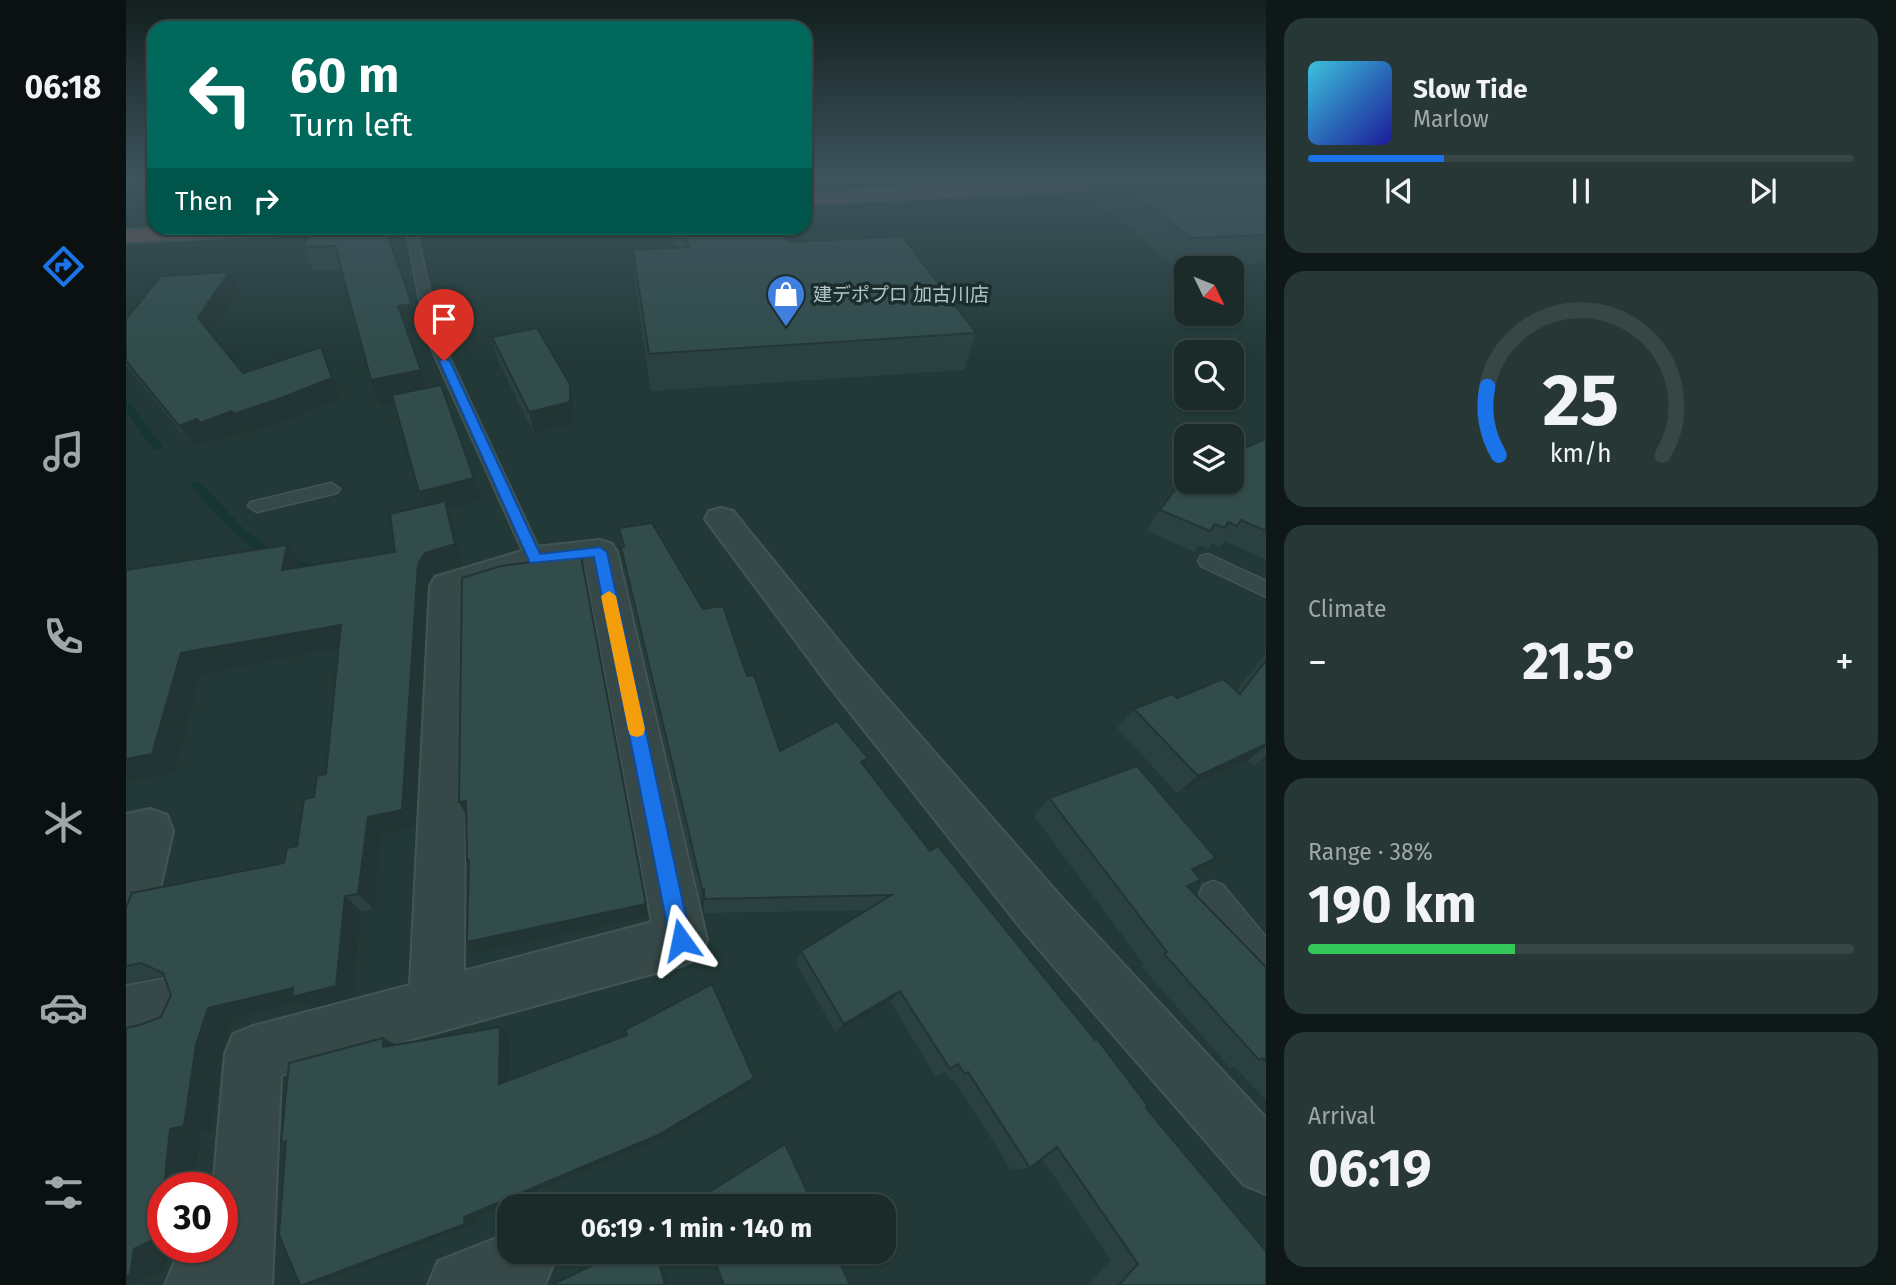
<!DOCTYPE html>
<meta charset="utf-8">
<style>
:root{--surface:#1a2b29;--page:#273735;--text:#f1f3f6;--muted:#9fa7a8;--line:#384746;--accent:#1a73e8}
body{margin:0;font-family:"Fira Sans","Noto Sans JP",sans-serif;background:var(--page);color:var(--text);height:100vh;display:flex;flex-direction:column;font-size:26px;white-space:nowrap}
*{box-sizing:border-box;margin:0}
p{font-size:23px;color:var(--muted)}
.icon{flex:none;width:38px;height:38px;fill:none;stroke:currentColor;stroke-width:2;stroke-linecap:round;stroke-linejoin:round}
.map{position:relative;flex:1;overflow:hidden}
.side{display:flex;flex-direction:column;gap:18px;padding:18px;background:#0e1817;width:630px}
.side>*{flex:none}
.hud{position:absolute;left:21px;top:21px;width:665px;height:214px;border-radius:21px;box-shadow:0 2px 5px #0004,0 0 0 2px var(--line);background:#00695c;color:#fff;overflow:hidden}
.needle{width:46px;rotate:133deg}
.controls{position:absolute;left:1048px;top:256px;display:grid;gap:14px}
.controls a{display:grid;place-items:center;width:70px;height:70px;border-radius:14px;background:var(--surface);box-shadow:0 2px 5px #0004,0 0 0 2px var(--line);font-size:35px}
.speed{position:absolute;left:21px;top:1172px;display:flex;gap:14px;font-size:35px;font-weight:700;text-align:center}
.speed>*{display:grid;place-content:center;width:91px;height:91px;border-radius:50%;background:var(--surface);box-shadow:0 2px 5px #0004,0 0 0 2px var(--line);line-height:1}
.speed .limit{border:10px solid #d22;background:#fff;color:#111}
.pin{position:absolute;display:grid;place-items:center;width:60px;height:60px;color:#fff;margin:-72px -30px;border-radius:50% 50% 50% 0;rotate:-45deg;box-shadow:0 0 7px #0007}
.pin .icon{rotate:45deg}
.me{position:absolute;width:77px;margin:-38px;rotate:348deg;stroke-linejoin:round;filter:drop-shadow(0 0 5px #0008)}
.turn{display:flex;align-items:center;gap:24px;height:147px;padding:0 28px;font-size:32px}
.turn .icon{width:91px;height:91px;stroke-width:2.5}
.turn b{display:block;font-size:49px;line-height:60px}
.then{display:flex;align-items:center;height:66px;padding:0 28px;background:#0003;gap:14px;font-size:26px}
.big{font-size:52px;font-weight:700;line-height:1.1}
.side .tile{flex:1;display:flex;flex-direction:column;justify-content:center;gap:10px;min-width:0;padding:0 24px;border-radius:21px;background:var(--page)}
.side .dial{align-items:center;gap:0}
.dial svg{height:182px;overflow:visible;fill:none;stroke:var(--line);stroke-width:7;stroke-linecap:round;text-anchor:middle}
.dial text{fill:var(--text);stroke:none}
.song{display:flex;align-items:center;gap:21px}
.cover{width:84px;height:84px;border-radius:10px;background:linear-gradient(135deg,hsl(190 70% 55%),hsl(240 70% 35%))}
.played{height:7px;border-radius:4px;background:linear-gradient(90deg,var(--accent) 25%,var(--line) 25%)}
.keys{display:flex;justify-content:space-around;direction:ltr}
.heat{display:flex;justify-content:space-between;align-items:center;font-size:38px;direction:ltr}
.charge{height:10px;border-radius:5px;background:linear-gradient(90deg,#34c759 38%,var(--line) 0)}
.trip{position:absolute;left:371px;top:1194px;width:399px;height:70px;border-radius:21px;background:var(--surface);box-shadow:0 2px 5px #0004,0 0 0 2px var(--line);font-weight:700;line-height:70px;text-align:center}
main{display:flex;flex:1;min-height:0}
.tabs{display:flex;flex-direction:column;width:126px;justify-content:space-around;align-items:center;background:#0a1110;color:var(--muted)}
.tabs .icon{width:49px;height:49px}
.tabs .current{color:var(--accent)}
.tabs b{font-size:32px;color:var(--text)}
.map>svg:first-child{display:block}
.lines{fill:none;stroke-linecap:round;stroke-linejoin:round}
.stream{fill:#163634;fill-rule:evenodd}
.lane-casing{stroke:#425555;stroke-width:3}
.street-casing{stroke:#425555;stroke-width:4}
.highway-casing{stroke:#405453;stroke-width:4}
.lane{fill:#364948;fill-rule:evenodd}
.street{fill:#364948;fill-rule:evenodd}
.highway{fill:#6f5354;fill-rule:evenodd}
.wall{fill:#2a4140}
.shaded-wall{fill:#223534}
.building{fill:#314c4b;stroke:#223534;stroke-width:2}
.route{fill:#1a73e8;stroke:#114b97;stroke-width:2}
.slow{fill:#f59e0b}
.labels{text-anchor:middle;dominant-baseline:central;stroke-width:7;stroke-linejoin:round;paint-order:stroke}
.far-poi-label{font-size:19px;fill:#b0c5c5;stroke:#1b2e2d;text-anchor:start}
</style>
<main>
<nav class="tabs">
<b>06:18</b>
<svg class="icon current" aria-label="directions" viewBox="0 0 24 24"><path d="M12 3l9 9-9 9-9-9zM9 14v-3h6M13 9l2 2-2 2"/></svg>
<svg class="icon" aria-label="music" viewBox="0 0 24 24"><path d="M9 18V5l10-2v13"/><circle cx="6" cy="18" r="3"/><circle cx="16" cy="16" r="3"/></svg>
<svg class="icon" aria-label="phone" viewBox="0 0 24 24"><path d="M5 4h4l2 5-3 2q2 4 5 5l2-3 5 2v4C11 20 4 13 5 4z"/></svg>
<svg class="icon" aria-label="climate" viewBox="0 0 24 24"><path d="M12 3v18M4 7l16 10M4 17L20 7"/></svg>
<svg class="icon" aria-label="car" viewBox="0 0 24 24"><path d="M5 17H2v-5l4-1 3-4h7l3 4 3 1v5h-3M9 17h6M6 11h13"/><circle cx="7" cy="17" r="2"/><circle cx="17" cy="17" r="2"/></svg>
<svg class="icon" aria-label="filters" viewBox="0 0 24 24"><path d="M4 7h16M4 17h16"/><circle cx="9" cy="7" r="2"/><circle cx="15" cy="17" r="2"/></svg>
</nav>
<div class="map">
<svg width="1140" height="1285" viewBox="0 0 1140 1285">
<rect width="100%" height="100%" fill="#223937"/>
<g class="lines">
<path class="stream" d="M 0,402 L 4,403 L 36,446 L 36,450 L 28,450 L 0,412 Z
M 70,481 L 74,482 L 116,527 L 149,553 L 202,569 L 203,572 L 202,575 L 197,577 L 141,559 L 108,533 L 66,488 L 64,485 Z"/>
<defs>
<path id="lane" d="M 280,228 L 290,228 L 314,337 L 418,559 L 416,564 L 402,564 L 400,559 L 300,337 Z
M 205,483 L 214,489 L 211,493 L 131,512 L 122,506 L 125,502 Z
M 1082,554 L 1140,581 L 1140,597 L 1075,566 L 1072,561 L 1075,556 Z
M 1087,881 L 1097,885 L 1140,937 L 1140,973 L 1130,969 L 1077,905 L 1073,895 L 1077,885 Z"/>
<path id="street" d="M 595,508 L 607,511 L 732,665 L 935,897 L 1140,1118 L 1140,1194 L 1118,1185 L 899,933 L 704,687 L 579,519 L 583,511 Z
M 474,540 L 486,544 L 491,552 L 581,940 L 573,958 L 555,966 L 155,1075 L 146,1285 L 39,1285 L 49,1261 L 80,1248 L 96,1248 L 96,1188 L 87,1188 L 99,1054 L 107,1034 L 127,1026 L 284,985 L 304,586 L 309,577 L 409,547 ZM 459,566 L 526,922 L 338,971 L 340,594 L 411,571 Z
M 24,809 L 41,815 L 47,831 L 26,924 L 18,942 L 0,950 L 0,814 Z
M 43,978 L 62,986 L 70,1005 L 62,1024 L 43,1032 L 0,1042 L 0,986 Z
M 383,1233 L 383,1251 L 424,1251 L 428,1262 L 419,1285 L 302,1285 L 312,1261 Z"/>
<path id="highway" d="M 1016,178 L 1025,183 L 1022,187 L 679,204 L 679,192 Z
M 54,228 L 185,228 L 182,232 L 175,234 L 0,242 L 0,230 Z"/>
</defs>
<use href="#lane" class="lane-casing"/>
<use href="#street" class="street-casing"/>
<use href="#highway" class="highway-casing"/>
<use href="#lane" class="lane"/>
<use href="#street" class="street"/>
<use href="#highway" class="highway"/>
</g>
<path class="wall" d="M 0,177 L 28,177 L 28,206 L 0,206 Z
M 966,177 L 1140,177 L 1140,263 L 1051,267 L 960,193 Z
M 189,228 L 286,304 L 294,329 L 281,331 L 301,388 L 355,500 L 321,509 L 327,523 L 337,566 L 308,574 L 301,586 L 289,827 L 256,834 L 248,909 L 235,911 L 228,997 L 187,1008 L 176,1002 L 107,1018 L 96,1054 L 87,1130 L 74,1133 L 37,1188 L 39,1271 L 3,1285 L 0,1285 L 14,1025 L 35,1017 L 45,995 L 39,976 L 0,984 L 0,908 L 158,863 L 171,846 L 188,797 L 200,774 L 213,649 L 75,674 L 49,773 L 0,570 L 175,567 L 269,552 L 298,506 L 293,492 L 269,403 L 255,406 L 215,270 L 187,271 L 177,247 Z
M 542,228 L 645,228 L 665,242 L 850,333 L 838,370 L 525,391 L 509,284 L 507,250 L 550,248 Z
M 113,291 L 85,335 L 117,373 L 195,347 L 215,398 L 165,419 L 120,434 L 118,432 L 87,444 L 84,440 L 67,447 L 0,365 L 0,319 Z
M 366,337 L 444,384 L 447,406 L 447,424 L 408,434 L 371,358 Z
M 1140,439 L 1140,560 L 1099,541 L 1094,547 L 1086,544 L 1082,549 L 1074,545 L 1068,552 L 1020,530 L 1034,510 L 1060,481 Z
M 493,528 L 577,609 L 621,676 L 654,751 L 738,767 L 804,851 L 1020,1108 L 1140,1285 L 962,1285 L 985,1260 L 916,1159 L 904,1168 L 885,1170 L 828,1080 L 825,1081 L 819,1072 L 810,1077 L 764,1001 L 710,1033 L 670,963 L 675,951 L 741,910 L 578,913 L 578,904 L 575,904 L 498,569 Z
M 1140,653 L 1140,760 L 1128,766 L 1122,760 L 1051,793 L 991,728 L 1008,709 L 1051,698 L 1110,691 Z
M 923,798 L 1090,858 L 1068,872 L 1075,880 L 1063,888 L 1140,967 L 1140,1100 L 1108,1067 L 1104,1068 L 1015,966 L 1018,965 L 908,816 Z"/>
<path class="shaded-wall" d="M 103,272 L 113,291 L 83,338 L 72,318 Z
M 286,304 L 294,329 L 281,331 L 272,306 Z
M 195,347 L 215,398 L 165,419 L 120,434 L 108,414 Z
M 295,370 L 303,396 L 255,406 L 245,380 Z
M 444,384 L 447,406 L 447,424 L 408,434 L 403,412 Z
M 106,411 L 118,432 L 87,444 L 74,423 Z
M 71,419 L 84,440 L 67,447 L 53,426 Z
M 348,478 L 355,500 L 321,509 L 327,523 L 337,566 L 308,574 L 301,586 L 289,827 L 256,834 L 248,909 L 232,894 L 242,817 L 302,514 L 293,492 Z
M 161,545 L 175,566 L 156,570 Z
M 215,625 L 228,646 L 75,674 L 49,773 L 0,782 L 0,759 L 55,653 Z
M 1140,744 L 1140,746 L 1122,760 L 1051,793 L 1072,776 Z
M 1140,756 L 1140,760 L 1128,766 Z
M 742,758 L 735,777 L 735,762 Z
M 340,801 L 341,816 L 333,802 Z
M 1090,858 L 1067,873 L 1066,869 Z
M 576,889 L 578,889 L 578,904 L 575,904 Z
M 219,896 L 235,911 L 228,997 L 187,1008 L 176,1002 L 107,1018 L 96,1054 L 87,1130 L 74,1133 L 69,1188 L 38,1188 L 44,1129 L 82,1008 Z
M 520,904 L 522,916 L 351,953 L 341,942 Z
M 774,991 L 764,1001 L 710,1033 L 718,1024 Z
M 374,1027 L 384,1035 L 383,1090 L 373,1084 Z
M 257,1038 L 272,1046 L 257,1047 Z
M 628,1078 L 625,1084 L 534,1139 L 351,1216 L 351,1223 L 197,1281 L 177,1285 L 338,1217 Z
M 37,1198 L 37,1248 L 43,1248 L 39,1271 L 3,1285 L 0,1285 L 0,1276 L 8,1249 Z
M 530,1251 L 533,1251 L 543,1285 L 539,1285 Z"/>
<path class="building" d="M 0,177 L 28,177 L 28,182 L 0,182 Z
M 985,177 L 1140,177 L 1140,235 L 1066,238 Z
M 189,228 L 259,228 L 286,304 L 272,306 L 295,370 L 245,380 L 209,246 L 177,247 Z
M 555,228 L 645,228 L 665,242 L 776,236 L 850,333 L 523,354 L 507,250 L 563,247 Z
M 103,272 L 72,318 L 117,373 L 195,347 L 206,378 L 155,398 L 108,414 L 106,411 L 74,423 L 71,419 L 53,426 L 0,361 L 0,319 L 35,276 Z
M 411,328 L 444,384 L 444,402 L 403,412 L 366,337 Z
M 315,385 L 348,478 L 293,492 L 266,395 Z
M 1140,439 L 1140,531 L 1115,520 L 1111,526 L 1102,522 L 1099,528 L 1089,524 L 1084,531 L 1034,510 L 1060,475 L 1060,481 L 1106,481 L 1106,453 Z
M 319,501 L 329,544 L 299,553 L 292,564 L 276,810 L 242,817 L 232,894 L 219,896 L 210,986 L 166,997 L 167,988 L 82,1008 L 70,1045 L 58,1126 L 44,1129 L 38,1188 L 37,1188 L 33,1237 L 8,1249 L 4,1275 L 0,1276 L 0,1028 L 14,1025 L 35,1017 L 45,995 L 37,973 L 15,963 L 0,966 L 0,908 L 6,893 L 158,863 L 161,848 L 171,846 L 178,799 L 188,797 L 191,776 L 200,774 L 215,625 L 55,653 L 26,754 L 0,759 L 0,570 L 161,545 L 156,570 L 269,552 L 264,514 Z
M 526,523 L 577,609 L 597,606 L 621,676 L 628,675 L 654,751 L 711,721 L 742,758 L 735,762 L 804,851 L 812,846 L 969,1040 L 971,1039 L 1022,1106 L 1020,1108 L 1140,1251 L 1140,1285 L 993,1285 L 1012,1264 L 931,1147 L 904,1168 L 842,1072 L 839,1074 L 832,1064 L 824,1069 L 774,991 L 718,1024 L 675,951 L 765,895 L 578,899 L 578,889 L 576,889 L 495,547 L 498,547 L 493,528 Z
M 455,556 L 520,904 L 341,942 L 343,860 L 341,860 L 340,801 L 333,802 L 336,578 L 375,566 Z
M 1140,660 L 1140,744 L 1072,776 L 1008,709 L 1046,694 L 1051,698 L 1097,679 L 1114,694 Z
M 1011,766 L 1090,858 L 1066,869 L 1075,880 L 1061,886 L 1140,967 L 1140,1062 L 1136,1058 L 1133,1060 L 1038,954 L 1041,952 L 923,798 Z
M 586,984 L 628,1078 L 532,1135 L 338,1217 L 339,1224 L 177,1285 L 174,1285 L 153,1235 L 160,1141 L 155,1143 L 163,1063 L 257,1038 L 257,1047 L 374,1027 L 373,1084 L 501,1035 L 499,1030 Z
M 659,1144 L 688,1206 L 567,1206 L 566,1203 Z
M 469,1251 L 530,1251 L 539,1285 L 426,1285 L 471,1263 Z
M 585,1251 L 709,1251 L 724,1285 L 598,1285 Z"/>
<linearGradient id="sky" x2="0" y2="1"><stop stop-color="#131f1e"/><stop offset="0.5" stop-color="#3e545e"/><stop offset="1" stop-color="#3e545e" stop-opacity="0"/></linearGradient>
<rect width="1140" height="357" fill="url(#sky)"/>
<path class="route" d="M 318,358 L 324,361 L 414,554 L 474,547 L 481,552 L 565,940 L 562,948 L 555,951 L 547,948 L 544,940 L 468,557 L 404,563 L 313,361 Z"/>
<path class="slow" d="M 483,591 L 490,596 L 519,729 L 517,735 L 511,737 L 504,735 L 502,729 L 475,596 Z"/>
<defs>
<symbol id="shop-pin" viewBox="-11 -11 22 30"><path d="M0 17L-7.5 6A9.5 9.5 0 1 1 7.5 6Z" fill="#3f7fe0" stroke="#1b2e2d"/><path d="M-5-2.5h2.3a2.7 3.5 0 0 1 5.4 0H5L5.5 6h-11ZM-1.5-2.5h3a1.5 2.3 0 0 0-3 0Z" fill="#fff"/></symbol>
</defs>
<g fill-rule="evenodd">
<use href="#shop-pin" x="638" y="272" width="44" height="60"/>
</g>
<g class="labels">
<g class="far-poi-label">
<text x="687" y="294">建デポプロ 加古川店</text>
</g>
</g>
</svg>
<div class="controls">
<a><svg class="needle" viewBox="-14 -14 28 28"><path d="M0-13l5 13h-10z" fill="#e53935"/><path d="M0 13l5-13h-10z" fill="#9fa7a8"/></svg></a>
<a><svg class="icon" aria-label="search" viewBox="0 0 24 24"><circle cx="10" cy="10" r="6"/><path d="M15 15l6 6"/></svg></a>
<a><svg class="icon" aria-label="layers" viewBox="0 0 24 24"><path d="M12 4l9 5-9 5-9-5zM3 14l9 5 9-5"/></svg></a>
</div>
<div class="speed"><div class="limit">30</div></div>
<div class="pin" style="left:318px;top:361px;background:#d93025"><svg class="icon" aria-label="arrive" viewBox="0 0 24 24"><path d="M6 21V4h12l-3 4 3 4H6"/></svg></div>
<svg class="me" style="left:555px;top:940px" viewBox="-20 -20 40 40"><path d="M0-17L14 15 0 8-14 15z" fill="#1a73e8" stroke="#fff" stroke-width="4"/></svg>
<div class="trip">06:19 · 1 min · 140 m</div>
<div class="hud">
<div class="turn"><svg class="icon" aria-label="left" viewBox="0 0 24 24"><path d="M17 20v-9H6M10 6l-5 5 5 5"/></svg><div><b>60 m</b>Turn left</div></div>
<div class="then">Then<svg class="icon" aria-label="right" viewBox="0 0 24 24"><path d="M7 20v-9h11M14 6l5 5-5 5"/></svg></div>
</div>
</div>
<section class="side">
<div class="tile">
<div class="song"><i class="cover"></i><div><b>Slow Tide</b><p>Marlow</p></div></div>
<div class="played"></div>
<div class="keys"><svg class="icon" aria-label="previous" viewBox="0 0 24 24"><path d="M18 5L8 12l10 7zM5 5v14"/></svg><svg class="icon" aria-label="pause" viewBox="0 0 24 24"><path d="M8 5v14M16 5v14"/></svg><svg class="icon" aria-label="next" viewBox="0 0 24 24"><path d="M6 5l10 7-10 7zM19 5v14"/></svg></div>
</div>
<div class="tile dial"><svg viewBox="0 0 100 80">
<path d="M14 69A42 42 0 1 1 86 69"/>
<path d="M14 69A42 42 0 0 1 9 39" stroke="#1a73e8"/>
<text x="50" y="56" font-size="32" font-weight="700">25</text>
<text x="50" y="72" font-size="11">km/h</text>
</svg></div>
<div class="tile"><p>Climate</p>
<div class="heat"><a>−</a><b class="big">21.5°</b><a>+</a></div>
</div>
<div class="tile"><p>Range · 38%</p><b class="big">190 km</b><div class="charge"></div></div>
<div class="tile"><p>Arrival</p><b class="big">06:19</b></div>
</section>
</main>
